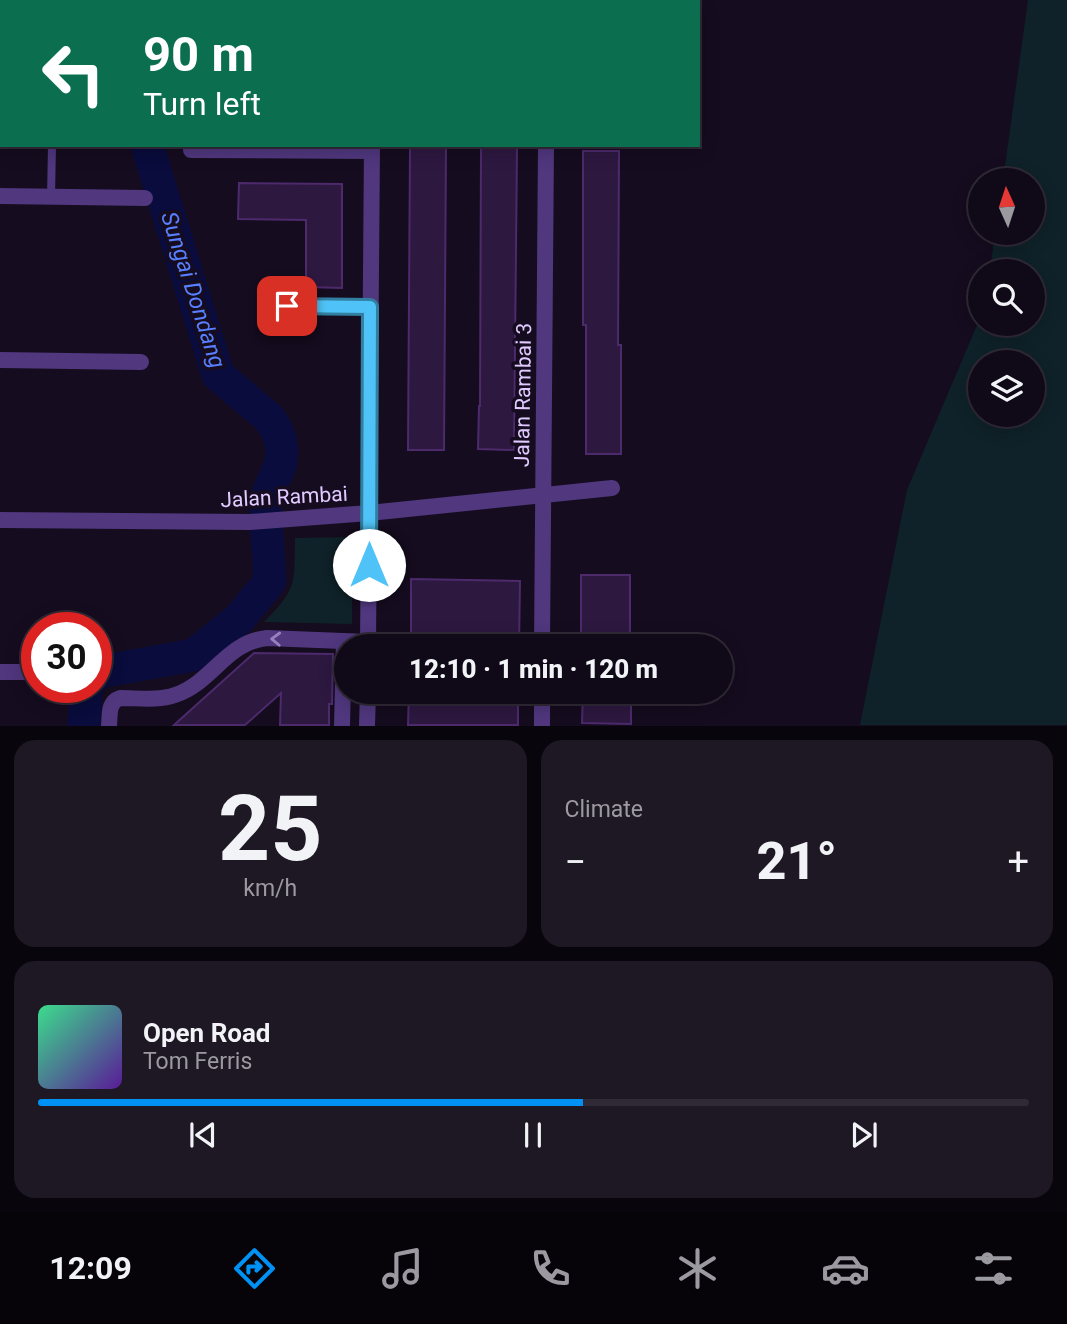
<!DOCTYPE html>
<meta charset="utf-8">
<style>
:root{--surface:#100917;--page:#1e1724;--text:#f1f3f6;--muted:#9c9aa1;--line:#302a36;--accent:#0091f5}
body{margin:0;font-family:Roboto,sans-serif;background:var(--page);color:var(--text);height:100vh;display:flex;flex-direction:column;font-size:26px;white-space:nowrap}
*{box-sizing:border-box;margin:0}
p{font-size:23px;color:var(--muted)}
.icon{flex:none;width:38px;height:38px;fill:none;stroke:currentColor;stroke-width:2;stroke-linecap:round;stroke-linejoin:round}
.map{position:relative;height:726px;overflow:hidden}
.sheet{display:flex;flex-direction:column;gap:14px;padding:14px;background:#09050d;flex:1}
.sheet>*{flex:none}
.top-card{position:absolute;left:0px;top:0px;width:700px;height:147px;box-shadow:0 4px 18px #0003,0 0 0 2px var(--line);background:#0b6e4f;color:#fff;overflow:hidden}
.needle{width:46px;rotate:357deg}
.fabs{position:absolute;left:968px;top:168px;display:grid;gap:14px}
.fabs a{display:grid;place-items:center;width:77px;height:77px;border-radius:50%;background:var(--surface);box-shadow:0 4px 18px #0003,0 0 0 2px var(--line);font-size:35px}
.speed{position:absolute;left:21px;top:612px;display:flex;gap:14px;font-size:35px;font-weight:700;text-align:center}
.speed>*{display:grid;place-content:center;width:91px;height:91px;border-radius:50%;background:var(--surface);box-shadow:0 4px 18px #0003,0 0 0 2px var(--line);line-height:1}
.speed .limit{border:10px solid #d22;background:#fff;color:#111}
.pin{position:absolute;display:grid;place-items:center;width:60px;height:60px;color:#fff;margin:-30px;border-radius:14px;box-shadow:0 4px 10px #0006}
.me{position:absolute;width:77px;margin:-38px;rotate:0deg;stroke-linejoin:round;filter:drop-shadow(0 0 5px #0008)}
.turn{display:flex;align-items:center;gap:24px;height:147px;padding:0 28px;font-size:32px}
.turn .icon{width:91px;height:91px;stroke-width:2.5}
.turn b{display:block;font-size:49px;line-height:60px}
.big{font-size:52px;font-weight:800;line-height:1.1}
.sheet .card{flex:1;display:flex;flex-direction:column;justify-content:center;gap:10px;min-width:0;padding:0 24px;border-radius:21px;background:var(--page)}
.sheet .dial{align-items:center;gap:0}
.dial b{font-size:91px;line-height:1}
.song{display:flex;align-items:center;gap:21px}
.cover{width:84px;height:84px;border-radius:10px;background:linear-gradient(135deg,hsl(150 70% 55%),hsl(270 70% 35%))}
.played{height:7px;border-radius:4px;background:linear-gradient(90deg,var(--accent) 55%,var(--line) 55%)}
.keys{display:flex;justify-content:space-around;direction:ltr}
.heat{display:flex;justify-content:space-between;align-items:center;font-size:38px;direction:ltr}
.sheet .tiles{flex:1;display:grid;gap:14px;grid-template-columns:1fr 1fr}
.card:last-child{grid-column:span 2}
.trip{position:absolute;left:334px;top:634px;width:399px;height:70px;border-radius:35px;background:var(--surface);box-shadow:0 4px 18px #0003,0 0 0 2px var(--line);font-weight:800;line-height:70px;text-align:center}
.dock{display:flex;height:112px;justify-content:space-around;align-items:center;background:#060409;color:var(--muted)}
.dock .icon{width:49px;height:49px}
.dock .on{color:var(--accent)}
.dock b{font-size:32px;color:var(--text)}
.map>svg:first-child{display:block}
.green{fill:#0f2229;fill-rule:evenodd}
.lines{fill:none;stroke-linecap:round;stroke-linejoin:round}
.river{stroke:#090c3c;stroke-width:33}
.building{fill:#2d1840;stroke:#4c2a6c;stroke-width:2}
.path{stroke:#2d90b1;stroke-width:3.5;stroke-dasharray:3.5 5;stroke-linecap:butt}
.lane{stroke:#50377e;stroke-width:8}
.street{stroke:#50377e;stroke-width:16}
.oneway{stroke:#9880be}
.route-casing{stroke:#337fa1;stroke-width:18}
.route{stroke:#4fc3f7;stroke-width:12}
.labels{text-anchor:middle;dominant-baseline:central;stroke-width:7;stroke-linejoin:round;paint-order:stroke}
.street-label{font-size:21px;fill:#e1caff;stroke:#150c1f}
.water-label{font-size:23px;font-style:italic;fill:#587fff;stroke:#150c1f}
</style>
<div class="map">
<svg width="1067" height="726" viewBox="0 0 1067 726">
<rect width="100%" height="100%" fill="#150c1f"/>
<path class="green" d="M 1028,0 L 1067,0 L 1067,725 L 860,725 L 907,490 L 980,318 L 980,324 L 1032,324 L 1032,271 L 990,271 L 995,233 L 1032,233 L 1032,180 L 1003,180 ZM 980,362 L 1032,362 L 1032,415 L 980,415 Z
M 352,537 L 352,624 L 264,622 C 298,588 294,583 295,538 Z"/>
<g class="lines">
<path class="river" d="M 104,0 L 105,2
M 96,675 L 105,671 L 194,655 L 239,619 L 270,581 L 265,500 L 281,463 L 282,450 L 280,439 L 275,427 L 269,418 L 218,375 L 147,145
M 84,726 L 86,688"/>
</g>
<path class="building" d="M 410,147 L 446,147 L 444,450 L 408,450 Z
M 481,148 L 517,148 L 514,450 L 478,449 L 479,406 L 480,406 Z
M 583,151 L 619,151 L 618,345 L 621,345 L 621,454 L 586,454 L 586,325 L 583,325 Z
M 239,183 L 342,184 L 342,288 L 306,287 L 306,220 L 238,219 Z
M 581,575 L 630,575 L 630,646 L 581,646 Z
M 411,579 L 520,581 L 519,646 L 411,646 Z
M 254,653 L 333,654 L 332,704 L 329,704 L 329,725 L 280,725 L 281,693 L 245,725 L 174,725 Z
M 409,691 L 518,691 L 518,725 L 408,725 Z
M 583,691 L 631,691 L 631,724 L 582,723 Z"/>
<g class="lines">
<path class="path" d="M 544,0 L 544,2"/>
<path class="lane" d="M 51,197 L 52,145
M 287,306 L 370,307"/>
<path class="street" d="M 373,2 L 373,0
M 0,48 L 2,48
M 191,150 L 372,151
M 0,196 L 145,198
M 0,360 L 141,362
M 0,520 L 250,522 L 369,513 L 612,488
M 368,646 L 372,145
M 542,646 L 546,145
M 0,672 L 37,672
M 109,726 C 110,714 108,702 120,698 C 138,698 158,701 175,695 C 212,683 226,642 267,638 L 368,642
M 342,726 L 344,642
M 367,726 L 368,691
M 542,726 L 542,691"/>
</g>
<defs><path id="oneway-chevron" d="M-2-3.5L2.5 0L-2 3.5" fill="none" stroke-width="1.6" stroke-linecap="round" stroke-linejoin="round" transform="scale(1.75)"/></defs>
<use class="oneway" href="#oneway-chevron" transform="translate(276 639) rotate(-178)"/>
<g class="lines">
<defs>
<path id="route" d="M 287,306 L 370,307 L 369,565"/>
</defs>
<use href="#route" class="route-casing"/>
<use href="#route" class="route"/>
</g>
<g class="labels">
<g class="street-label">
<text transform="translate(523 395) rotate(-89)">Jalan Rambai 3</text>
<text transform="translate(284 497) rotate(-3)">Jalan Rambai</text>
</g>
<g class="water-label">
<text transform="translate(193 290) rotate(72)">Sungai Dondang</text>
</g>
</g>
</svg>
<div class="fabs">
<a><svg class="needle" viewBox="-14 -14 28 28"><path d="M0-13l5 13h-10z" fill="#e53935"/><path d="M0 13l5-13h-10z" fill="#9c9aa1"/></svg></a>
<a><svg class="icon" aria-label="search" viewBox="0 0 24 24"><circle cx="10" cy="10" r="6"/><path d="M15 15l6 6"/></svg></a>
<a><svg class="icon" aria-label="layers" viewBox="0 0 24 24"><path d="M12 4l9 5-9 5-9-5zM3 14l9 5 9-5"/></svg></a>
</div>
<div class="speed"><div class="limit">30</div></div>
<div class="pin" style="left:287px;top:306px;background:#d93025"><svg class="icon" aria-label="arrive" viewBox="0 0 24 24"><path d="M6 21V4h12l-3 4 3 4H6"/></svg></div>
<svg class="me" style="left:369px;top:565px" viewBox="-20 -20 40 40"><circle r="19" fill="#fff"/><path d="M0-13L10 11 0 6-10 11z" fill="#4fc3f7"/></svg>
<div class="trip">12:10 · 1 min · 120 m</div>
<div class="top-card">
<div class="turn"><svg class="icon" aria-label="left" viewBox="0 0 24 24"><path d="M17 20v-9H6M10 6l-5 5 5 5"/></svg><div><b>90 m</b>Turn left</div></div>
</div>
</div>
<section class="sheet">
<div class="tiles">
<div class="card dial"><b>25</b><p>km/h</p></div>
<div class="card"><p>Climate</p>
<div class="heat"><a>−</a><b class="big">21°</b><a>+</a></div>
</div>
<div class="card">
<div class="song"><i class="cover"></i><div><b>Open Road</b><p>Tom Ferris</p></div></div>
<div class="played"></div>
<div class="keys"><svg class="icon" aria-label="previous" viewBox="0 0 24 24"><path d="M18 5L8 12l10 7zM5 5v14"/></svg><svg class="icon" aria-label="pause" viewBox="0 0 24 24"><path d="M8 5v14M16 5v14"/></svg><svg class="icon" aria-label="next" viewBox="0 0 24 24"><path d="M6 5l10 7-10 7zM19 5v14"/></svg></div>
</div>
</div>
</section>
<nav class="dock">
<b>12:09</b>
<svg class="icon on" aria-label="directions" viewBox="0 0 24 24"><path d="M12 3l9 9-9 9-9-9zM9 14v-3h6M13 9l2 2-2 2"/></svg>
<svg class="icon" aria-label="music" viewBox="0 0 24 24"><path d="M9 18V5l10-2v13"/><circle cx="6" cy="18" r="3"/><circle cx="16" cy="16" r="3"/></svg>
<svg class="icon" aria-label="phone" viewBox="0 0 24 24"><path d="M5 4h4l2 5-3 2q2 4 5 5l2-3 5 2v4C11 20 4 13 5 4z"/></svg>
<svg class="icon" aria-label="climate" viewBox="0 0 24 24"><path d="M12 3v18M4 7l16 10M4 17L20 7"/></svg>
<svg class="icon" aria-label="car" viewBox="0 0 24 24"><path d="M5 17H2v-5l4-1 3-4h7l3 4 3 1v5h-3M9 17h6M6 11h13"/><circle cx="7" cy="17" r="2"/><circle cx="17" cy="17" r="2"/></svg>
<svg class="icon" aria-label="filters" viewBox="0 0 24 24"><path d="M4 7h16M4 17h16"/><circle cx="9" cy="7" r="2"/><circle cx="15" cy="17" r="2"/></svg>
</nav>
